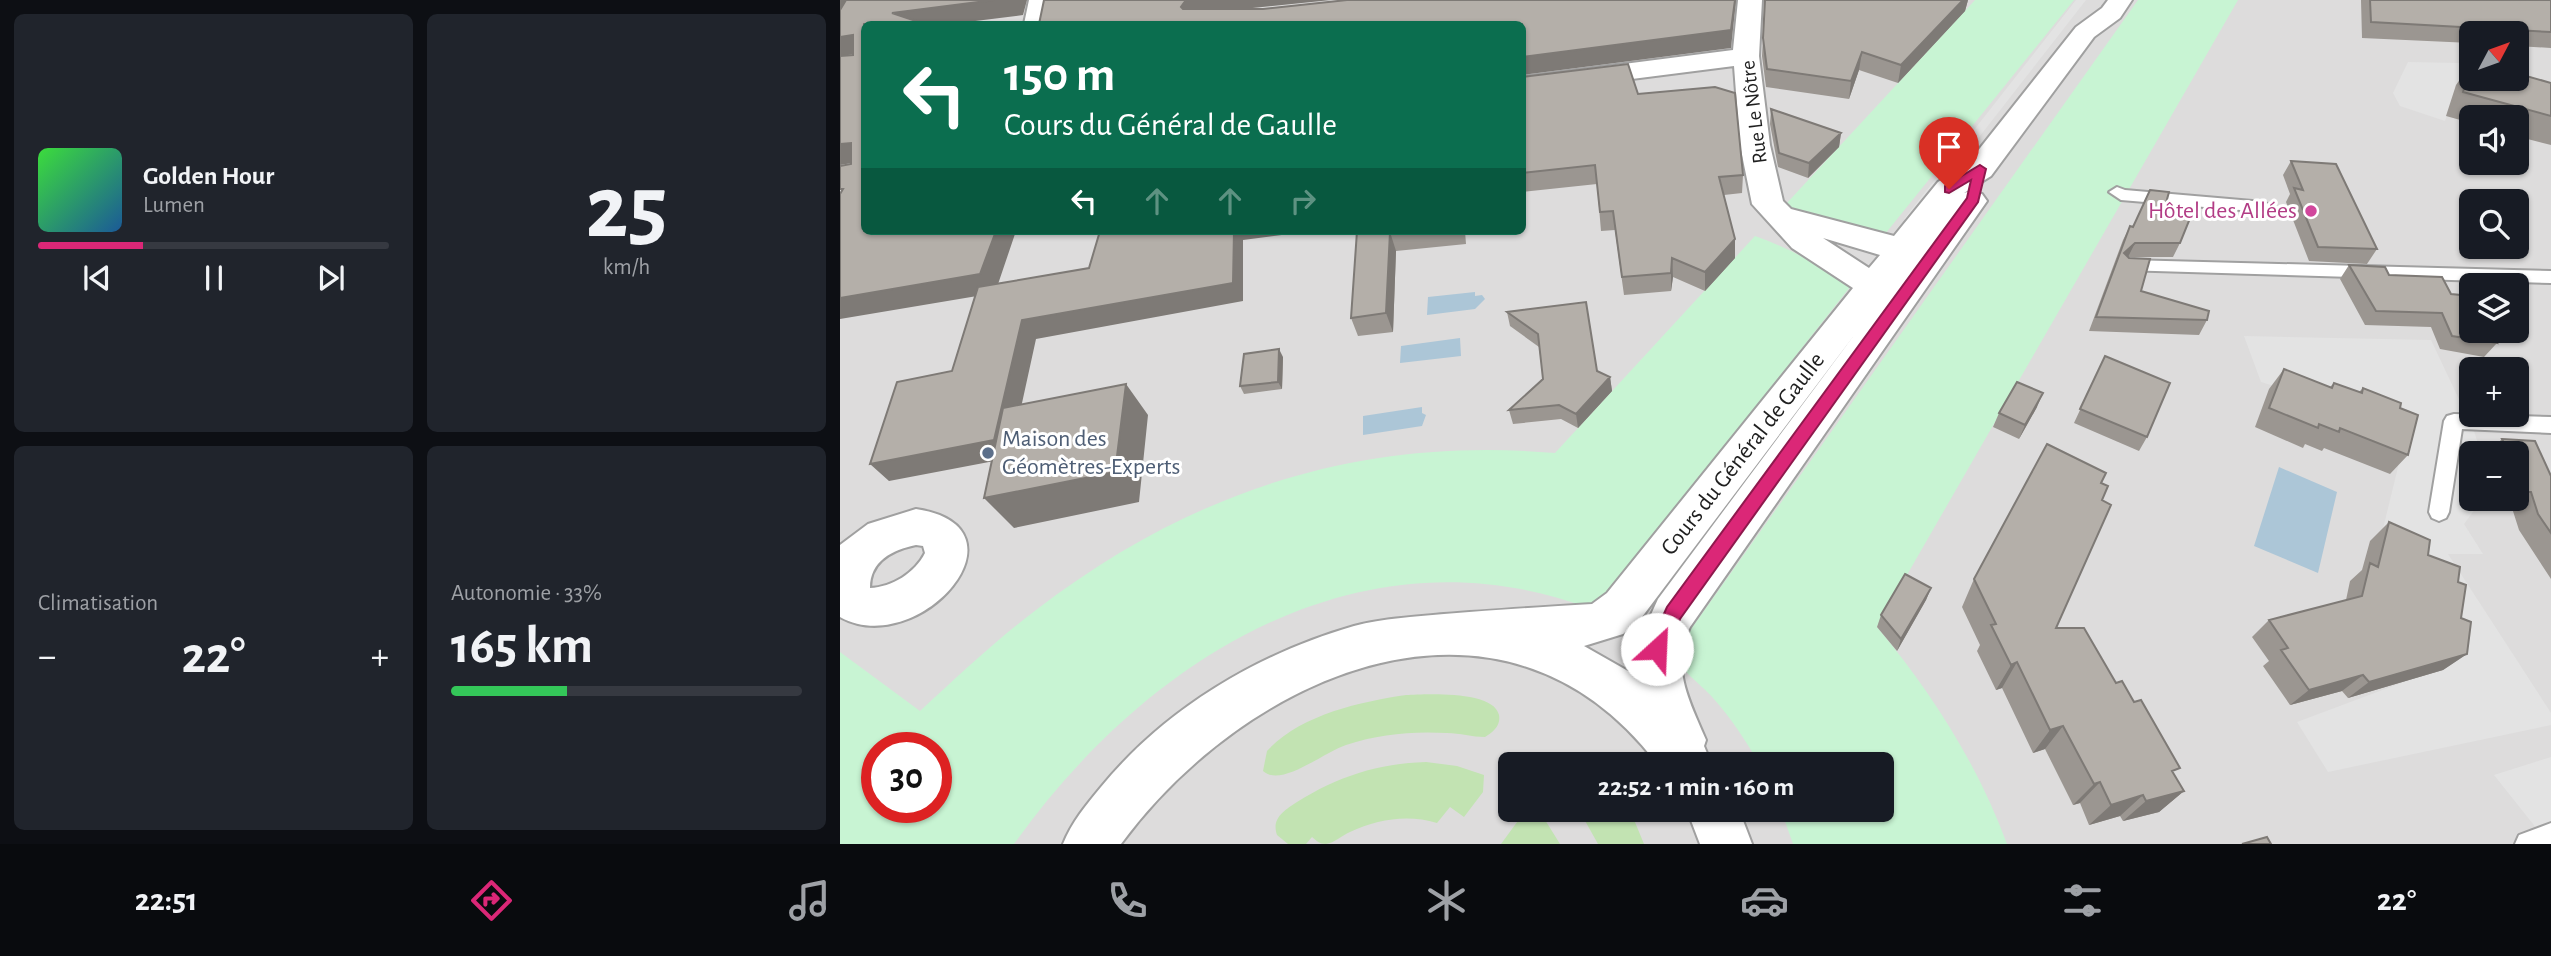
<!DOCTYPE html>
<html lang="fr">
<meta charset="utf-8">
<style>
:root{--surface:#171b24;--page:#20242c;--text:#f1f3f6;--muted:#9ea1a6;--line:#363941;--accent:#db2777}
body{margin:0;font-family:"Alegreya Sans",sans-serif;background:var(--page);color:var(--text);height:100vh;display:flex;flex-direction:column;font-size:26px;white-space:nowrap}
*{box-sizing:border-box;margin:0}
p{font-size:23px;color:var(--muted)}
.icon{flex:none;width:38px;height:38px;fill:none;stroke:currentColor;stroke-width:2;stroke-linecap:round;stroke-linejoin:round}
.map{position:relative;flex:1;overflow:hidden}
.panel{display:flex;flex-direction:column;gap:14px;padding:14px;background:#0d0f14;width:840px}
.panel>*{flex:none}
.top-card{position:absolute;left:21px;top:21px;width:665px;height:214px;border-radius:10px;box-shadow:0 2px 5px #0004;background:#0b6e4f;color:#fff;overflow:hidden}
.needle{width:46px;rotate:49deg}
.tools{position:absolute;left:1619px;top:21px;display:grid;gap:14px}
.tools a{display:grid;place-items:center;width:70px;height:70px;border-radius:10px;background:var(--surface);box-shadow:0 2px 5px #0004;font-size:35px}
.speed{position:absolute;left:21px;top:732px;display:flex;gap:14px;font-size:35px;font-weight:700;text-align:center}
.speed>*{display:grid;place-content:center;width:91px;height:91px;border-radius:50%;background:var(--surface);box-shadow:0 2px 5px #0004;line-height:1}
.speed .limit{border:10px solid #d22;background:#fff;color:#111}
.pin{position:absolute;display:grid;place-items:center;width:60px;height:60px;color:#fff;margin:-72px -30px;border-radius:50% 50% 50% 0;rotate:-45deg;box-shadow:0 0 7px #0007}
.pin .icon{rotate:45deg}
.me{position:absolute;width:77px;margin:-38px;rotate:25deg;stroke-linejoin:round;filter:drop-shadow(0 0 5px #0008)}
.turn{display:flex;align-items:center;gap:24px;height:147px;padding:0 28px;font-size:32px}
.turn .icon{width:91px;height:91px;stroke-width:2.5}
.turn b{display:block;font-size:49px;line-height:60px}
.lanes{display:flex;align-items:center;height:66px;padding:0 28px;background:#0003;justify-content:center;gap:35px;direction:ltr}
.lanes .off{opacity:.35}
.big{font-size:52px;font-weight:600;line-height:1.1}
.panel .widget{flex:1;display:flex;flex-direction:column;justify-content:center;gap:10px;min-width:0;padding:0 24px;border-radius:10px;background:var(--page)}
.panel .dial{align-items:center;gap:0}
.dial b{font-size:91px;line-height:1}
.song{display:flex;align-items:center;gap:21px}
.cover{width:84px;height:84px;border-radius:10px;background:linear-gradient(135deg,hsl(120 70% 55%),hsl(210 70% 35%))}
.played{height:7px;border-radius:4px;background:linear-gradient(90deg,var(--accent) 30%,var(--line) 30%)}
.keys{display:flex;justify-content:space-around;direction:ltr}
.heat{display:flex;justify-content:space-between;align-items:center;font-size:38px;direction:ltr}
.charge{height:10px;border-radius:5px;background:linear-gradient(90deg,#34c759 33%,var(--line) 0)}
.panel .tiles{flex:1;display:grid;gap:14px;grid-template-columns:repeat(2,1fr)}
.trip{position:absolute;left:658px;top:752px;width:396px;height:70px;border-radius:10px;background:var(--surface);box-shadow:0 2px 5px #0004;font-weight:600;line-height:70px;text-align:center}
.tabs{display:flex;height:112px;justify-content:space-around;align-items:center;background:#090b0e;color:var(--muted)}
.tabs .icon{width:49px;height:49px}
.tabs .current{color:var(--accent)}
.tabs b{font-size:32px;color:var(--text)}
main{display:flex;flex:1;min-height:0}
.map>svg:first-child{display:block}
.residential{fill:#dddcdc;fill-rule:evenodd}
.grass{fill:#c2e3b2}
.park{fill:#c8f4d3;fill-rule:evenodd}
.parking{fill:#e3e3e3}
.water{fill:#acc6d7}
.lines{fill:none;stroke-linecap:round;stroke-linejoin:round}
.service-casing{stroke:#a0a0a0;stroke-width:4}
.minor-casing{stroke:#a0a0a0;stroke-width:4}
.service{fill:#fff;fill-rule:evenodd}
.minor{fill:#fff;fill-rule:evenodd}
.wall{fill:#9b9691}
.shaded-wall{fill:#7e7a76}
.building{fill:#b4afa9;stroke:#7e7a76;stroke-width:2}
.route{fill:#db2777;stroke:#8e194d;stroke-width:2}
.hotel-dot{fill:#d1479c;stroke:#fff;stroke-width:2.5}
.service-dot{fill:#5c6f8a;stroke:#fff;stroke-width:2.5}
.labels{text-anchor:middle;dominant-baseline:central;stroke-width:6;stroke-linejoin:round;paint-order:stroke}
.far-street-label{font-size:21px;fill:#1f1f1f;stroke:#fff}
.hotel-label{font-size:24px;fill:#b23c85;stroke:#fff;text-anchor:end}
.service-label{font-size:24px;fill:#4e5e75;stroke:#fff;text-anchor:start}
.street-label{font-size:24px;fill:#1f1f1f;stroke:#fff}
</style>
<main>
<section class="panel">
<div class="tiles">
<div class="widget">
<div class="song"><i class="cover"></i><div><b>Golden Hour</b><p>Lumen</p></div></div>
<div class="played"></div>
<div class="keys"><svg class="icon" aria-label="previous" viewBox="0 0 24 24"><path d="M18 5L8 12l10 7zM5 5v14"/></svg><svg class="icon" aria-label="pause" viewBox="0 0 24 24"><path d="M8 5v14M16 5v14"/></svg><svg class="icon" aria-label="next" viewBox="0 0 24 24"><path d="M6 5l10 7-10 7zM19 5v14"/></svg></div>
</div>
<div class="widget dial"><b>25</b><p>km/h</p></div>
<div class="widget"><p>Climatisation</p>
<div class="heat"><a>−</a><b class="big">22°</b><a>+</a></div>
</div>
<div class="widget"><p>Autonomie · 33%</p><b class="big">165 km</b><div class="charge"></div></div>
</div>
</section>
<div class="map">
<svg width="1711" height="844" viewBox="0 0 1711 844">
<rect width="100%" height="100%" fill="#efede6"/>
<path class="residential" d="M 0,0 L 1711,0 L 1711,844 L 0,844 ZM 24,24 L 682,24 L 682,231 L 24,231 ZM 1631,33 L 1676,33 L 1676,79 L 1631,79 ZM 1631,117 L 1676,117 L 1676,163 L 1631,163 ZM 1631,201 L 1676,201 L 1676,247 L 1631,247 ZM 1631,285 L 1676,285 L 1676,331 L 1631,331 ZM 1631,369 L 1676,369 L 1676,415 L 1631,415 ZM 1631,453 L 1676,453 L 1676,499 L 1631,499 ZM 37,747 L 96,747 L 96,807 L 37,807 ZM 670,765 L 1041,765 L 1041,810 L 670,810 Z"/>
<path class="grass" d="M 566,695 C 585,694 654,690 659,715 C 661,726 653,732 645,737 C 632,737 620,733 607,733 C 572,731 539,734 506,745 C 484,752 441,788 423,771 L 427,751 C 460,715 519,702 566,695 Z
M 586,762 L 617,766 L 644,775 L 643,792 L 624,817 L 610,807 L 597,823 C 568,814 538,819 510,832 C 503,835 494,843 486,844 C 479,844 477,841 472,837 L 466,844 L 448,844 L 437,835 C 431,818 445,810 457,802 C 497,777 539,763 586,762 Z
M 739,810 L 790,810 L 804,844 L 758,844 Z
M 691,812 L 702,815 L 720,844 L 661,844 L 680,818 Z"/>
<path class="park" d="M 1135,0 L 1234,0 L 1045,234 L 957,211 L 946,204 Z
M 1298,0 L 1398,0 L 1037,627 C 1092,693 1137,763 1167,844 L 953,844 L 941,810 L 1041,810 L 1041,765 L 920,765 C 906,741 891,718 873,698 C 861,684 839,670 834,653 Z
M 915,236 C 951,249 980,265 1010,287 L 770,591 L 749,608 C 519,523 305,660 174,844 L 0,844 L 0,652 L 80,711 C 118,676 155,641 196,610 C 351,491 520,436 715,453 ZM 37,747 L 96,747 L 96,807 L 37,807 Z"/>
<path class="parking" d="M 1236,0 L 1246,0 L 1072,223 L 1064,219 Z
M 1568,62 L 1618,63 L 1631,67 L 1631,79 L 1676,79 L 1711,87 L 1616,87 L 1605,121 L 1560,106 L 1553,93 Z
M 1404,336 L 1591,340 L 1634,431 L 1641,453 L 1631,453 L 1631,499 L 1656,499 L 1659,507 L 1635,509 L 1624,524 L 1643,554 L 1608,554 L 1711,713 L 1711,725 L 1488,772 L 1457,722 L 1604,667 L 1539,545 L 1561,455 L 1506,408 L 1421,382 Z
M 1711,757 L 1711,844 L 1709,844 L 1654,775 Z"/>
<path class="water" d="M 635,292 L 635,296 L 642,295 L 645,299 L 635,309 L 587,315 L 588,297 Z
M 620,338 L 621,356 L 560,363 L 561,346 Z
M 582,407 L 582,413 L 586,415 L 582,426 L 523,435 L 523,416 Z
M 1439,467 L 1497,492 L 1478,573 L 1414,546 Z"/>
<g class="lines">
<defs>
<path id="service" d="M 1277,187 L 1285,190 L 1424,202 L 1432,207 L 1424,212 L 1281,200 L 1269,192 Z
M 1288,260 L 1711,271 L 1711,283 L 1282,270 L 1280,266 Z
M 1614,414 L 1711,417 L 1711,433 L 1622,429 L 1609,512 L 1606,518 L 1599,521 L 1592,518 L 1589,512 L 1604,421 L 1607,416 Z
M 1711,823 L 1711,844 L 1675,844 L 1679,835 Z"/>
<path id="minor" d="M 189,0 L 213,0 L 208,24 L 184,24 Z
M 898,0 L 922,0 L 919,56 L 930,145 L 943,201 L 951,209 L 1054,236 L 1098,182 L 1129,162 L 1236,27 L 1262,8 L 1268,0 L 1292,0 L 1280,18 L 1254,37 L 1151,176 L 1124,193 L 1131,191 L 1142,194 L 1147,201 L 850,627 C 830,668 850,702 866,740 L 864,746 L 872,765 L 818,765 C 663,560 407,673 281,844 L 223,844 C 232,822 246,805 261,787 C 325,709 417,654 514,626 C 544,618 573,617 604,614 C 653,610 703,607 752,604 L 767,593 L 1013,288 L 952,248 L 912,204 L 900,145 L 894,66 L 682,93 L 682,77 L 893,50 ZM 983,238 L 1040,255 L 1029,268 ZM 1015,334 L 818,599 L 796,648 L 795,675 L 744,646 L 783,634 L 799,621 Z
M 76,509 C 196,527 79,661 0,617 L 0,545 L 28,524 ZM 76,545 L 83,546 L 85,553 C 75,573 52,587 30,588 C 30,561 52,550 76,545 Z
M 847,810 L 899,810 L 912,844 L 860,844 Z"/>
</defs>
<use href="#service" class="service-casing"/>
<use href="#minor" class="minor-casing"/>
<use href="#service" class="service"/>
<use href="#minor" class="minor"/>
</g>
<path class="wall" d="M 925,0 L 1128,0 L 1125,11 L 1058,83 L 1019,70 L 1009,99 L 926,87 L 922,56 Z
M 1521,0 L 1711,0 L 1711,48 L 1676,46 L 1676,33 L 1631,33 L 1631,43 L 1522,38 Z
M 1631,64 L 1631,79 L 1711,83 L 1711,145 L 1676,136 L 1676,117 L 1631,117 L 1631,123 L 1606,116 L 1616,85 Z
M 682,77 L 798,94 L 903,175 L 902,193 L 884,195 L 895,239 L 895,258 L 865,291 L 833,277 L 831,291 L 784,295 L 775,230 L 761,231 L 757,184 L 682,192 Z
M 931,109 L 1001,133 L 999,147 L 968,178 L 938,167 L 930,124 Z
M 1451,161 L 1537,249 L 1527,264 L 1469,261 L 1446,202 L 1450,194 L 1443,175 Z
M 1326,203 L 1340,243 L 1333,257 L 1288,257 L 1301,291 L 1367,320 L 1359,335 L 1249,331 L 1283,240 L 1290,226 L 1293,227 Z
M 514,231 L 625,231 L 626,244 L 556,251 L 553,332 L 518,336 L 511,318 L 517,238 Z
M 1509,265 L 1549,275 L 1611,294 L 1657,343 L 1644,357 L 1600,349 L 1591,327 L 1525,325 L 1500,279 Z
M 667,312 L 757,371 L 770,377 L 772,391 L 738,428 L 721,419 L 673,424 L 669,410 L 703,379 L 699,347 L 670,326 Z
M 1265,356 L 1307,437 L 1299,451 L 1234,423 Z
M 443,357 L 442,389 L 404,394 L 400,386 Z
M 1444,369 L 1490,387 L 1494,383 L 1519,392 L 1523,388 L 1560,408 L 1568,455 L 1550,474 L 1484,448 L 1482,451 L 1465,444 L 1463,448 L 1415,427 L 1429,389 Z
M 1197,407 L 1179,439 L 1153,427 L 1159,413 Z
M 1662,439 L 1711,476 L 1711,579 L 1679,530 L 1672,508 L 1667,508 L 1663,499 L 1676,499 L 1676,453 L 1647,453 Z
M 1261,483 L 1262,500 L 1216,628 L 1276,683 L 1344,791 L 1319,812 L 1283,821 L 1280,816 L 1249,825 L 1240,803 L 1233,805 L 1205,749 L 1193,753 L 1162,688 L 1156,690 L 1137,651 L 1140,645 L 1122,607 L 1134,579 Z
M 1549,522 L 1588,555 L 1618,582 L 1621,618 L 1627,654 L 1603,670 L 1508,698 L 1502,691 L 1450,705 L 1423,666 L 1429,661 L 1412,637 L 1429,620 L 1506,600 L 1510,581 L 1522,570 L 1530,541 Z
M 1091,588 L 1086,600 L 1057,651 L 1037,627 L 1041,615 Z"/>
<path class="shaded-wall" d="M 0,0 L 8,0 L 0,12 Z
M 154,0 L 187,0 L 183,15 L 111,24 L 60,24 L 52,13 Z
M 346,0 L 491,0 L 364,13 L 354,17 L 341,7 Z
M 896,0 L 891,48 L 682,75 L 682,57 Z
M 1123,0 L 1128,0 L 1125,11 L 1058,83 L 1061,65 Z
M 13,35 L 24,53 L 0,56 L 0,37 Z
M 1022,52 L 1019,70 L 1009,99 L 1011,81 Z
M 1001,133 L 999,147 L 968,178 L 969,163 Z
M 11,143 L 24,161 L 0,165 L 0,144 Z
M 156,231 L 176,231 L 155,293 L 0,319 L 0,298 Z
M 394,231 L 473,231 L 403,240 L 403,301 L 196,339 L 170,458 L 49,481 L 30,464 L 182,320 Z
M 550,232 L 556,251 L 553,332 L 546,313 Z
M 895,239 L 895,258 L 865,291 L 865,272 Z
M 1295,243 L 1288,257 L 1284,253 Z
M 832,258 L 833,277 L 831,291 L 831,273 Z
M 439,349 L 443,357 L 442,389 L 438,382 Z
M 770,377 L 772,391 L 738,428 L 736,414 Z
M 286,384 L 308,415 L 299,502 L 174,528 L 144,498 Z
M 1203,393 L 1197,407 L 1179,439 L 1185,425 Z
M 1091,588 L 1086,600 L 1057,651 L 1061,639 Z
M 1627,654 L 1603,670 L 1508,698 L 1529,682 Z
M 1177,662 L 1162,688 L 1156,690 L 1171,665 Z
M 1523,675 L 1502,691 L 1450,705 L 1469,690 Z
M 1223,726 L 1205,749 L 1193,753 L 1210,730 Z
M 1260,782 L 1240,803 L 1233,805 L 1254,784 Z
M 1344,791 L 1319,812 L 1283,821 L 1306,801 Z
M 1303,795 L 1280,816 L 1249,825 L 1271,805 Z"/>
<path class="building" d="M 6,0 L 154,0 L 52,13 L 85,24 L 24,24 L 24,231 L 156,231 L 140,274 L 0,298 L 0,194 L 3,189 L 0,189 L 0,166 L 11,164 L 11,143 L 0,144 L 0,56 L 13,55 L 13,35 L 0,37 L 0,10 Z
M 204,0 L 346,0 L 341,7 L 343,9 L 423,9 L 507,0 L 895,0 L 891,30 L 682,57 L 682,24 L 199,24 Z
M 925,0 L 1123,0 L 1061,65 L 1022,52 L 1011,81 L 927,69 L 923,38 Z
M 1530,0 L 1711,0 L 1711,32 L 1531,22 Z
M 788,64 L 798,94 L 875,87 L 895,93 L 903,175 L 879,177 L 895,239 L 865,272 L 832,258 L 831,273 L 782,277 L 773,211 L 760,212 L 755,165 L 682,173 L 682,77 Z
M 1631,67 L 1631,79 L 1676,79 L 1676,73 L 1711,83 L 1711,116 L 1623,92 Z
M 931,109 L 1001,133 L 969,163 L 939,153 Z
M 1451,161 L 1496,164 L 1537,249 L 1478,247 L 1454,188 L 1463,190 Z
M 1310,190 L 1329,192 L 1326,203 L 1353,211 L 1340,243 L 1295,243 L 1284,253 L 1289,258 L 1310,259 L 1301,291 L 1369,311 L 1367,320 L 1256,317 L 1290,226 L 1293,227 Z
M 260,231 L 394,231 L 393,283 L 182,320 L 154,440 L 30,464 L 57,382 L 112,371 L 138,287 L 249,268 Z
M 517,231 L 562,231 L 550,232 L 546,313 L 511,318 Z
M 1509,265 L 1545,267 L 1549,275 L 1602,277 L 1611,294 L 1631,296 L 1631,331 L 1650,331 L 1657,343 L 1612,336 L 1602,313 L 1536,311 Z
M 746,302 L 757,371 L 770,377 L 736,414 L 719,405 L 669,410 L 703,379 L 698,334 L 667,312 Z
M 439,349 L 438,382 L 400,386 L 404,354 Z
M 1265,356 L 1330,383 L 1307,437 L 1240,409 Z
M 1444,369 L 1492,388 L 1494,383 L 1522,393 L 1523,388 L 1561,403 L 1560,408 L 1578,415 L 1568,455 L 1500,428 L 1499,432 L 1479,424 L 1478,428 L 1429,408 Z
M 1177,382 L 1203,393 L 1185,425 L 1159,413 Z
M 286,384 L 275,472 L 144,498 L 163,408 Z
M 1662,439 L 1695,441 L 1711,476 L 1711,533 L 1698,514 L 1691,492 L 1686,492 L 1676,470 L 1676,453 L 1669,453 Z
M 1207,444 L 1266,473 L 1261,483 L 1268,486 L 1262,500 L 1271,505 L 1216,628 L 1244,628 L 1276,683 L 1282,681 L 1294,702 L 1301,700 L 1340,768 L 1332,771 L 1344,791 L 1306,801 L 1303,795 L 1271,805 L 1260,782 L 1254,784 L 1223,726 L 1210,730 L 1177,662 L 1171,665 L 1151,625 L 1156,624 L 1134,579 Z
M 1549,522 L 1590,540 L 1588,555 L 1620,567 L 1618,582 L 1626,585 L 1621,618 L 1631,622 L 1627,654 L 1529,682 L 1523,675 L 1469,690 L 1441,650 L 1448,648 L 1429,620 L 1522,596 L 1530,563 L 1538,567 Z
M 1065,574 L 1091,588 L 1061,639 L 1041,615 Z
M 1427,837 L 1431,844 L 1402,844 Z"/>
<path class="route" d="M 1140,165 L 1146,169 L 1138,202 L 840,619 L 824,655 L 817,658 L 810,655 L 808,649 L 827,607 L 1127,198 L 1131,180 L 1109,193 L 1105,192 L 1105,186 Z"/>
<circle class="hotel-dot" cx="1471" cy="211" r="7"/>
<circle class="service-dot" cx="148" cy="453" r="7"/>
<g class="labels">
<g class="far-street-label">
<text transform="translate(914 112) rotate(-97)">Rue Le Nôtre</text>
</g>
<g class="hotel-label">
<text x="1457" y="211">Hôtel des Allées</text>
</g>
<g class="service-label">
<text x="162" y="439">Maison des<tspan x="162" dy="28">Géomètres-Experts</tspan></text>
</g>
<g class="street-label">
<text transform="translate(903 454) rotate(-52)">Cours du Général de Gaulle</text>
</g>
</g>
</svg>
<div class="tools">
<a><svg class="needle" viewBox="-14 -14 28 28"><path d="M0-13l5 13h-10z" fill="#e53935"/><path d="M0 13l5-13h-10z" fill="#9ea1a6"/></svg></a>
<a><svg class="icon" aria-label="sound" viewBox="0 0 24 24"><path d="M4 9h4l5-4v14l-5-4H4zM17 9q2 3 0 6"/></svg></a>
<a><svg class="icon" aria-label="search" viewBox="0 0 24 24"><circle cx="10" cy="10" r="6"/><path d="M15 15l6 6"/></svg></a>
<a><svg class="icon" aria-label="layers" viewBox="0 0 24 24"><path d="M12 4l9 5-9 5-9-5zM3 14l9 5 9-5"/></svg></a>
<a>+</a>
<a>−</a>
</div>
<div class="speed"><div class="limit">30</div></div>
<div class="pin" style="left:1109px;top:189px;background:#d93025"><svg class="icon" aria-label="arrive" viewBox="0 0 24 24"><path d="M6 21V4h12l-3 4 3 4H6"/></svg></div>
<svg class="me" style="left:817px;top:649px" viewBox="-20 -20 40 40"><circle r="19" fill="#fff"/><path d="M0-13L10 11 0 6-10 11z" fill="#db2777"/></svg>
<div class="trip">22:52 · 1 min · 160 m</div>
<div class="top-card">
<div class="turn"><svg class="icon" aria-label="left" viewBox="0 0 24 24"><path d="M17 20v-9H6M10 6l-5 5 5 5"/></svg><div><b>150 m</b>Cours du Général de Gaulle</div></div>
<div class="lanes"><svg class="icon" aria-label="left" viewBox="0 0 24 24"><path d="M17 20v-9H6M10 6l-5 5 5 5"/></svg><svg class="icon off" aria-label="ahead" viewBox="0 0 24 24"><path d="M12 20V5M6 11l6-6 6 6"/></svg><svg class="icon off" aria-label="ahead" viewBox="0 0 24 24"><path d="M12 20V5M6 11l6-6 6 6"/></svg><svg class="icon off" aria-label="right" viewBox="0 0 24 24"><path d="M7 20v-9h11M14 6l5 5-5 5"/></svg></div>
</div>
</div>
</main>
<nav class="tabs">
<b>22:51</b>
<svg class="icon current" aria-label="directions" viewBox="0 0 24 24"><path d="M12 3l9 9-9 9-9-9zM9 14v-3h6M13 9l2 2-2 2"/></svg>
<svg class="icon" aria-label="music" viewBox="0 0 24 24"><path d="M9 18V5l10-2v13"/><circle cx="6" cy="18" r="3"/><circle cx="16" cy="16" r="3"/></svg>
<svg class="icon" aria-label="phone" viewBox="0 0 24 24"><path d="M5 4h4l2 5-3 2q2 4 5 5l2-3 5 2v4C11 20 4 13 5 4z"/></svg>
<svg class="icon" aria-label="climate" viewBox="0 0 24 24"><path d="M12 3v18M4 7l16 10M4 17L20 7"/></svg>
<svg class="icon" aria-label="car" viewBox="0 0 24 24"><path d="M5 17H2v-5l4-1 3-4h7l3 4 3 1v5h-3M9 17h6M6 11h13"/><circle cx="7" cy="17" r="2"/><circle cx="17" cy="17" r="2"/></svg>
<svg class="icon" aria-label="filters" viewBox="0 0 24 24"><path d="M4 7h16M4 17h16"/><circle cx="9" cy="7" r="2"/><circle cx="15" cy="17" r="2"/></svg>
<b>22°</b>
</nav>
